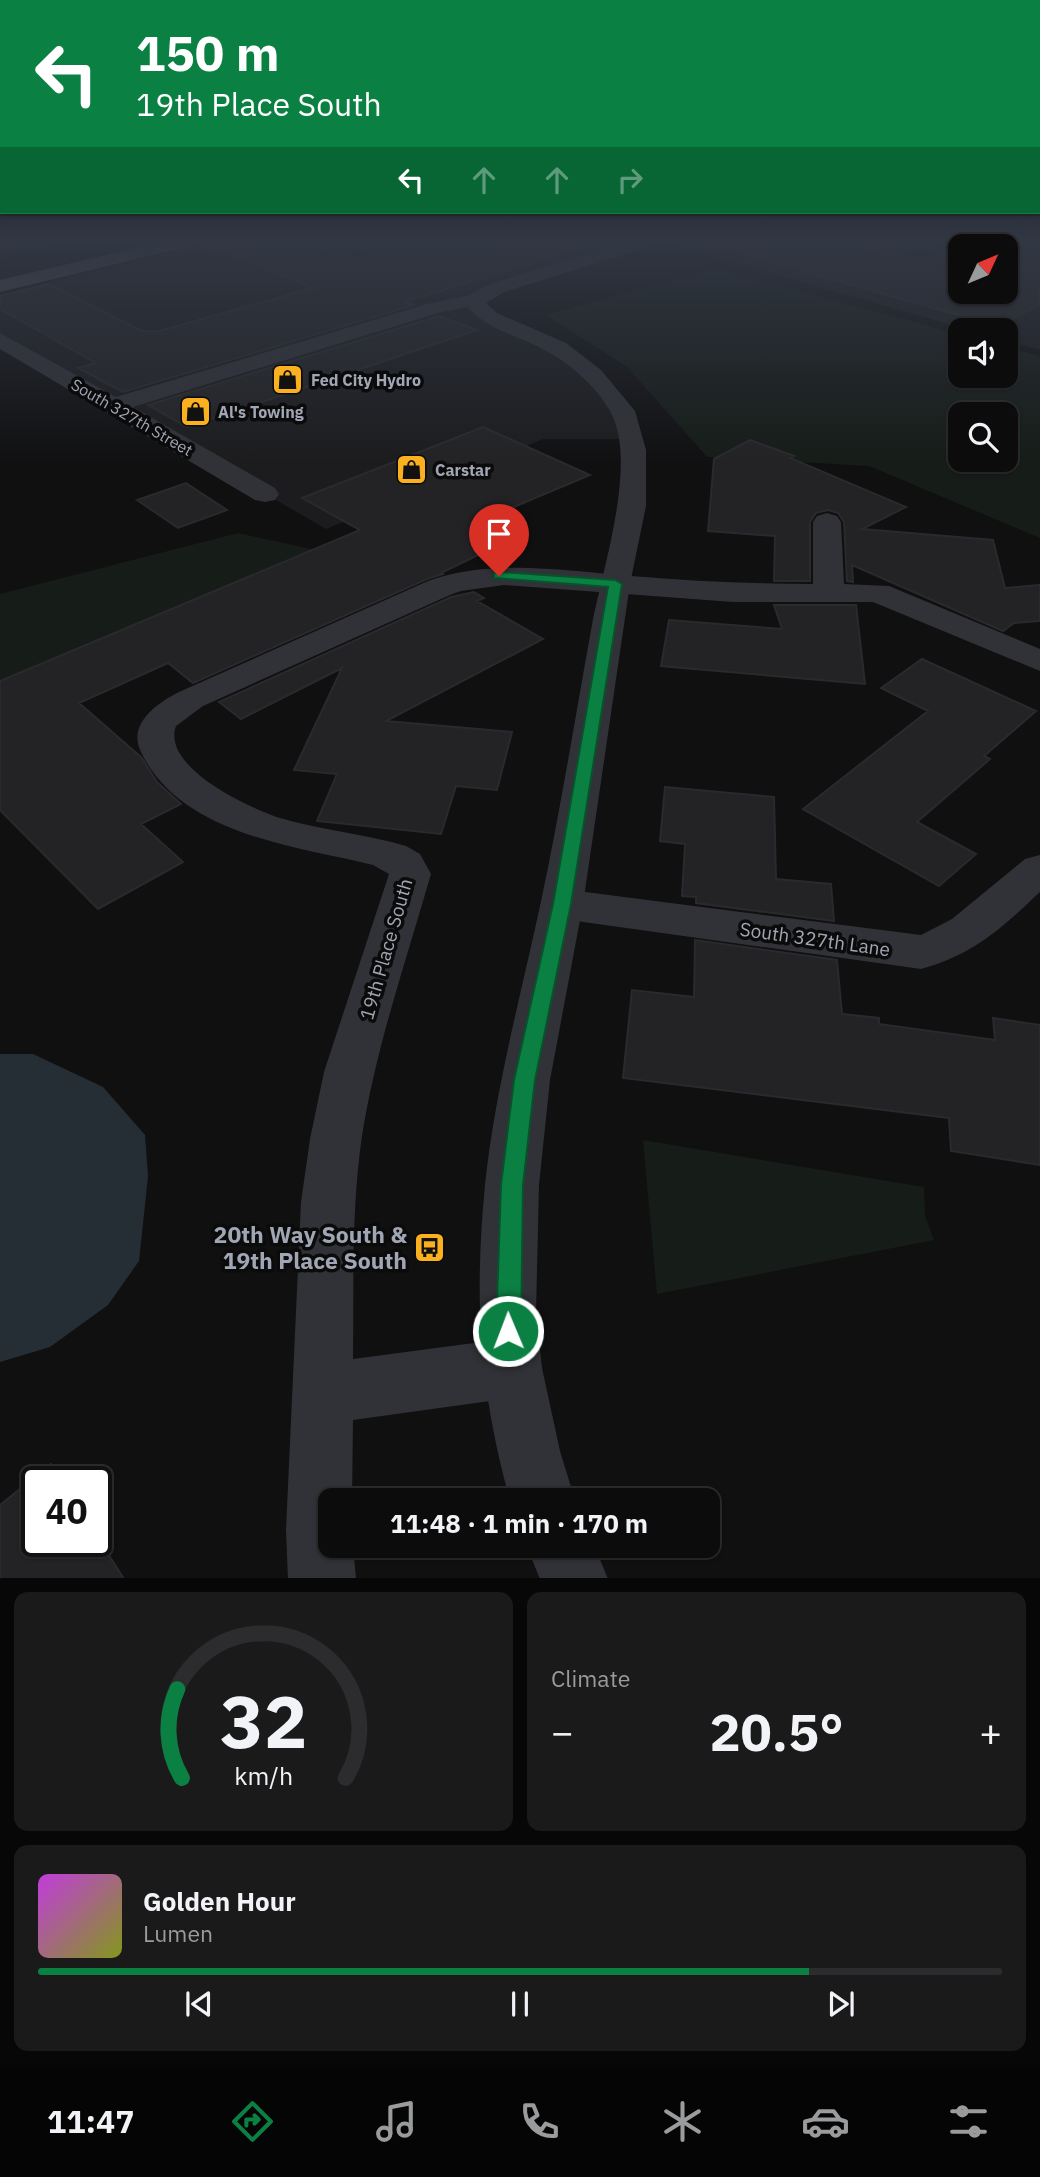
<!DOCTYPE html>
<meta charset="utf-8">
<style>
:root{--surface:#0c0c0d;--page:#1a1a1b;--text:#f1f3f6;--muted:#9a9b9d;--line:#2c2c2e;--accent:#0b8043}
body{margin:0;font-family:"IBM Plex Sans",sans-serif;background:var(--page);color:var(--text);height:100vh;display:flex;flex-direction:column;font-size:26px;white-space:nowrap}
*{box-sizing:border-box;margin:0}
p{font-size:23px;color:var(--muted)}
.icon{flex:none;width:38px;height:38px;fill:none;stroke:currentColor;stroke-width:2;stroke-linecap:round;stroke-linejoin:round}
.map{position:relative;height:1578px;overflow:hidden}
.side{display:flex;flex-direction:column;gap:14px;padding:14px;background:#070707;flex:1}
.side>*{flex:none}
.hud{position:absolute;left:0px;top:0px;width:1041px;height:214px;box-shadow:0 2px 5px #0004,0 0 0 2px var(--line);background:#0b8043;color:#fff;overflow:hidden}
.needle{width:46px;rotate:46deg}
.fabs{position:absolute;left:948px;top:234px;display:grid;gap:14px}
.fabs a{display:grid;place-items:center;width:70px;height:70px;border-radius:14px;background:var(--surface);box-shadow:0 2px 5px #0004,0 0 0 2px var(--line);font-size:35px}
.speed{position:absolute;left:21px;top:1466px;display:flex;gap:14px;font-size:35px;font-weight:700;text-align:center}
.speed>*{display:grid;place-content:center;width:91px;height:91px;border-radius:50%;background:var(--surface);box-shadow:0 2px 5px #0004,0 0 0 2px var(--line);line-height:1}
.speed .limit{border:4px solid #111;border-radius:10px;background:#fff;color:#111}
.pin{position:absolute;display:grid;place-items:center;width:60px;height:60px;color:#fff;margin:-72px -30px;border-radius:50% 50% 50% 0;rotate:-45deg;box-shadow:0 0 7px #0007}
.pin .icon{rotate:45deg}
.me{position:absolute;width:77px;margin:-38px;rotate:359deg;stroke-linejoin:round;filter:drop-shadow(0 0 5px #0008)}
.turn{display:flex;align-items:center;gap:24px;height:147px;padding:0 21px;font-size:32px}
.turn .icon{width:91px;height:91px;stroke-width:2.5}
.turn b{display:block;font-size:49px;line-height:60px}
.lanes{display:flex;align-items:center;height:66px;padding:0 21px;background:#0003;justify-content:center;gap:35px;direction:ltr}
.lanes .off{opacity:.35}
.big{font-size:52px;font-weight:700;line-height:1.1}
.side .widget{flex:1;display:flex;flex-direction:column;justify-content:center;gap:10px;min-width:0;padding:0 24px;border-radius:14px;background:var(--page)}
.side .dial{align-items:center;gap:0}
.dial svg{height:182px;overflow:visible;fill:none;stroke:var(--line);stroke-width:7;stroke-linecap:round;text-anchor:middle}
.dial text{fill:var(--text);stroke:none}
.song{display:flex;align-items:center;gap:21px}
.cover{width:84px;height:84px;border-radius:10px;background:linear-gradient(135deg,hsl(290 70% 55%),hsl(70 70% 35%))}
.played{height:7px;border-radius:4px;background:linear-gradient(90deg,var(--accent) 80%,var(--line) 80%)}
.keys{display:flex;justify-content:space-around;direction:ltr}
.heat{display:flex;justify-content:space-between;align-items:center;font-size:38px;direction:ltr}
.side .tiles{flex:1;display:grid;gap:14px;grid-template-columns:1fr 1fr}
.widget:last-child{grid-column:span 2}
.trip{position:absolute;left:318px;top:1488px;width:402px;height:70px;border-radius:14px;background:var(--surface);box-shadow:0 2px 5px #0004,0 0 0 2px var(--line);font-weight:700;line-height:70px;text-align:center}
.dock{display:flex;height:112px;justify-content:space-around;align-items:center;background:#050505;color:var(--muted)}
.dock .icon{width:49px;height:49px}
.dock .active{color:var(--accent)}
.dock b{font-size:32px;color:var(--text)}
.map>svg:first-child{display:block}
.built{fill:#1c1c1e;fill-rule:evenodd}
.green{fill:#161c17;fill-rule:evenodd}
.water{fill:#262e35}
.building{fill:#232325;stroke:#2a2a2e;stroke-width:2}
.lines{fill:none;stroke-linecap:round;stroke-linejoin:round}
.minor{fill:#313237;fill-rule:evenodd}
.tertiary{fill:#313237;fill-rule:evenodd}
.primary{fill:#4d4f56;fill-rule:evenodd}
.route{fill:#0b8043;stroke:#07532c;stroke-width:2}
.labels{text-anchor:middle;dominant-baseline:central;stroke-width:7;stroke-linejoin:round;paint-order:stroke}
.far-poi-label{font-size:16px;font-weight:bold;fill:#a0a6b3;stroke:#0b0b0c;text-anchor:start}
.far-street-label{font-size:16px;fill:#a0a6b3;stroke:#0b0b0c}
.street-label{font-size:19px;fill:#a0a6b3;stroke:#0b0b0c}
.near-poi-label{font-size:23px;font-weight:bold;fill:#a0a6b3;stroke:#0b0b0c;text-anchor:end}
</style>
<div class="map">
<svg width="1040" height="1579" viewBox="0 0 1040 1579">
<rect width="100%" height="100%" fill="#101011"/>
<path class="built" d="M 0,243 L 67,243 L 0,258 Z
M 209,243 L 641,243 L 497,288 L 475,304 L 570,355 L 632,439 L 543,439 L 326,529 L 0,340 L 0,295 Z
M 666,243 L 1040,243 L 1040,350 L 1006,340 L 1006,331 L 973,331 ZM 961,247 L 1006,247 L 1006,292 L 961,292 Z"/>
<path class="green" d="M 715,268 L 961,335 L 961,376 L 1006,376 L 1006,347 L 1040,356 L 1040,538 L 869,466 L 707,457 L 627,367 L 546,315 ZM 961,415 L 1006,415 L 1006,460 L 961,460 Z
M 238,533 L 325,552 L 0,691 L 0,594 Z
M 643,1140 L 924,1187 L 925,1216 L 934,1240 L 657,1294 Z"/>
<path class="water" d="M 0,1054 L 33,1054 L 103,1087 L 145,1135 L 148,1176 L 139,1261 L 108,1305 L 50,1347 L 0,1362 Z"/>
<path class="building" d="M 205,243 L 312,243 L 367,263 L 371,243 L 569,243 L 570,251 L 404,302 L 414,305 L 123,392 L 78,368 L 96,363 L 0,309 L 0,296 L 49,284 L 142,331 L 159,331 L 313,288 Z
M 740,243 L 852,243 L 924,261 L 965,243 L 979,243 L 995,247 L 961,247 L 961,292 L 1006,292 L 1006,249 L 1040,257 L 1040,305 L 997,326 L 739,253 Z
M 439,316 L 477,330 L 187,427 L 148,405 Z
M 483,427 L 590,475 L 471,525 L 505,542 L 441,573 L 443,574 L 427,579 L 193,683 L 168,663 L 79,703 L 142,758 L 157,782 L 181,804 L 141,824 L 183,862 L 98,909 L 0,810 L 0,681 L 360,530 L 302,498 Z
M 750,440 L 794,456 L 790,458 L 906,507 L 862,529 L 993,540 L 1005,588 L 1040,585 L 1040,621 L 1014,623 L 1003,631 L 852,565 L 853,582 L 847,581 L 844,522 L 838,513 L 828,510 L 816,513 L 810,522 L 810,581 L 774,581 L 775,536 L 708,531 L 714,459 Z
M 186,483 L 227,510 L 178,528 L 137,500 Z
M 474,592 L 484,598 L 477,601 L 543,639 L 386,721 L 512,732 L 497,790 L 456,786 L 441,834 L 317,821 L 337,774 L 294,770 L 342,668 L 241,719 L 219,702 L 451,597 Z
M 774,605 L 856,605 L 865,684 L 661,666 L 669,620 L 782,629 Z
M 922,659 L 1036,711 L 984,756 L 990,759 L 917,822 L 976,854 L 939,886 L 803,809 L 928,711 L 881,688 Z
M 665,787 L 774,797 L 776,879 L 831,884 L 834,921 L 696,903 L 696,897 L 682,896 L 685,844 L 660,841 Z
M 695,940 L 837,960 L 842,1014 L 879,1018 L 879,1024 L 995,1040 L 993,1018 L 1040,1025 L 1040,1165 L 951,1151 L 949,1118 L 623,1078 L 632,990 L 694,997 Z
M 51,1464 L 62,1482 L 37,1482 L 37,1542 L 96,1542 L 96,1535 L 124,1579 L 0,1579 L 0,1505 Z"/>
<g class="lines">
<path class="minor" d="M 475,294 L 482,296 L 485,300 L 482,304 L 438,313 L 133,407 L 275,488 L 279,494 L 275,500 L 265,502 L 255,500 L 0,349 L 0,333 L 116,397 L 427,304 Z
M 827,513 L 837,516 L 841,522 L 844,584 L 889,586 L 1040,649 L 1040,671 L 873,602 L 733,602 L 504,585 L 461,591 L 450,595 L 203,706 L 176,726 C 161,767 249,808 280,818 C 321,830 365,834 406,846 L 420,854 L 431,874 C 406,961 376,1047 362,1136 C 351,1210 354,1285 353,1359 L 512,1338 L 533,1347 L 542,1368 L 533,1389 L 512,1398 L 353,1420 L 352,1500 L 331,1500 L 331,1545 L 353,1545 L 356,1579 L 288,1579 L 286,1530 L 301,1202 L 310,1139 L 324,1072 L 389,874 L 373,865 C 295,846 181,835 141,752 C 127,724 157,703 179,692 L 428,581 C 492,558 564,571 631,576 C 692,581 752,584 813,584 L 813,522 L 817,516 Z
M 1040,855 L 1040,892 C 1002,928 973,955 921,969 L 562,919 L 547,915 L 541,904 L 547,893 L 562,889 L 921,935 L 952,919 L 1025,859 Z"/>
<path class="tertiary" d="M 623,243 L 651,243 L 648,247 L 504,292 L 486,303 L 497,313 L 566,343 L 601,370 L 635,411 L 646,450 L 646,506 L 630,584 L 583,904 L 550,1080 L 539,1185 L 536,1312 L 542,1368 L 560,1451 L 575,1500 L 510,1500 C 479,1389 474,1299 485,1185 C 495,1090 520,999 540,906 C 560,813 575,718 592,625 C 602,571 637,465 612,415 C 600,390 572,365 548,352 C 521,336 485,330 465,304 L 472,293 L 490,284 Z
M 526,1545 L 594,1545 L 608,1579 L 540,1579 Z"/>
<path class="primary" d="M 157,243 L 189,243 L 186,247 L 0,292 L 0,280 Z"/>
</g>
<linearGradient id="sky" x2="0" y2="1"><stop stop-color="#090909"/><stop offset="0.52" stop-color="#313743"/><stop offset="1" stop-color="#313743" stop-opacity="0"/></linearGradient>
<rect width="1040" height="464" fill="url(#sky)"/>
<path class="route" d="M 499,572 L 615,580 L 622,584 L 571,904 L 535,1080 L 523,1185 L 521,1331 L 517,1339 L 508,1342 L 500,1339 L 496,1331 L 501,1185 L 514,1080 L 553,904 L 608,587 L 494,578 L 494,573 Z"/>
<defs>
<symbol id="shop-square" viewBox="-11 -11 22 22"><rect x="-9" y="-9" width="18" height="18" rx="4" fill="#fab01f" stroke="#0b0b0c"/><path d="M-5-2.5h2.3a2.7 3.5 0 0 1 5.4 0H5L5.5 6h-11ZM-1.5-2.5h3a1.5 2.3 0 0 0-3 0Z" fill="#111"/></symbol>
<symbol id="bus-square" viewBox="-11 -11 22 22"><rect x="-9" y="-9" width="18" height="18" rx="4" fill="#fab01f" stroke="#0b0b0c"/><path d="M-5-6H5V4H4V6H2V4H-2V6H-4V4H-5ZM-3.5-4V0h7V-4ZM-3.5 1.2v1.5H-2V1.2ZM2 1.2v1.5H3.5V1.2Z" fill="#111"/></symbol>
</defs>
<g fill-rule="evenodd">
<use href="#shop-square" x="270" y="362" width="35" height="35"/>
<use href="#shop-square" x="178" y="394" width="35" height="35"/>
<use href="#shop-square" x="394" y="452" width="35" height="35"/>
<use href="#bus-square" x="412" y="1230" width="35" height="35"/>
</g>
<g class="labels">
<g class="far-poi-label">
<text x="311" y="380">Fed City Hydro</text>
<text x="218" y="412">Al's Towing</text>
<text x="435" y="470">Carstar</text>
</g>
<g class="far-street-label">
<text transform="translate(132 417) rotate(30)">South 327th Street</text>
</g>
<g class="street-label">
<text transform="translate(815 939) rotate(8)">South 327th Lane</text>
<text transform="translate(386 949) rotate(-74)">19th Place South</text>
</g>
<g class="near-poi-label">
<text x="407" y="1234">20th Way South &amp;<tspan x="407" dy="26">19th Place South</tspan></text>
</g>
</g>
</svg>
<div class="fabs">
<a><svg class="needle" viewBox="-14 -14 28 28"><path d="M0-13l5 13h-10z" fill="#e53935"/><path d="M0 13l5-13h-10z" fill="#9a9b9d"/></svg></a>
<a><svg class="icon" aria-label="sound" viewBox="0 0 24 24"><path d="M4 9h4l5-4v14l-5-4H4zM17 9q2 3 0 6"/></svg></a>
<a><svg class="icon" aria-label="search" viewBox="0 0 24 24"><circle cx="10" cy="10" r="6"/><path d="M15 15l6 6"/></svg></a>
</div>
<div class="speed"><div class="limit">40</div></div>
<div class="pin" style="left:499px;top:576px;background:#d93025"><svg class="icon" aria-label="arrive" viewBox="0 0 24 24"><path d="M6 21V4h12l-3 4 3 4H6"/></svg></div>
<svg class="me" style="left:508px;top:1331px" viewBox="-20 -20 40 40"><circle r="17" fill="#0b8043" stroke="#fff" stroke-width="3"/><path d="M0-11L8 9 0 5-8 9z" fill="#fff"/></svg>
<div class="trip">11:48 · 1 min · 170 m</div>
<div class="hud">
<div class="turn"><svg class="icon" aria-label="left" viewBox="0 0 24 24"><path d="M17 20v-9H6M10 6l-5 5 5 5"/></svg><div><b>150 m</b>19th Place South</div></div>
<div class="lanes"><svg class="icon" aria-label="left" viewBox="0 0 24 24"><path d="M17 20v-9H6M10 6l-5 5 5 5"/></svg><svg class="icon off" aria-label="ahead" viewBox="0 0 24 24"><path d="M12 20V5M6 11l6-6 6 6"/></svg><svg class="icon off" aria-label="ahead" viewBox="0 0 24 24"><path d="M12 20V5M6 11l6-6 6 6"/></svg><svg class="icon off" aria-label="right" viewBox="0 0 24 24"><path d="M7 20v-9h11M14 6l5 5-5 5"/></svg></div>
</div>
</div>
<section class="side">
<div class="tiles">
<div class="widget dial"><svg viewBox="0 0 100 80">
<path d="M14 69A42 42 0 1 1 86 69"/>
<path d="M14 69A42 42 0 0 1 12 30" stroke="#0b8043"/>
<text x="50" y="56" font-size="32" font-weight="700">32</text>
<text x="50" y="72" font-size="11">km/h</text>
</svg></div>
<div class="widget"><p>Climate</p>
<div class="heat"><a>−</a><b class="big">20.5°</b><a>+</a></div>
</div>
<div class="widget">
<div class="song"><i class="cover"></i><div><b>Golden Hour</b><p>Lumen</p></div></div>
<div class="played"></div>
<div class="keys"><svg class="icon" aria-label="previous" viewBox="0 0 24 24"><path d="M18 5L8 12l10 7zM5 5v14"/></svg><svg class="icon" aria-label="pause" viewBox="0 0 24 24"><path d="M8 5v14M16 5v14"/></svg><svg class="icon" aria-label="next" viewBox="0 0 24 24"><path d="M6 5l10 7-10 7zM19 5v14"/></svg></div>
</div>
</div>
</section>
<nav class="dock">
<b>11:47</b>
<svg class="icon active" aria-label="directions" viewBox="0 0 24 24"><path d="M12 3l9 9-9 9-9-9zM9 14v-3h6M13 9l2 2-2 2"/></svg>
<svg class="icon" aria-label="music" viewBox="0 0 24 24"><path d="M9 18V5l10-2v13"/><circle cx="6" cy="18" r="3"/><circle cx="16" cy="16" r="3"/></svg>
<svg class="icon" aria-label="phone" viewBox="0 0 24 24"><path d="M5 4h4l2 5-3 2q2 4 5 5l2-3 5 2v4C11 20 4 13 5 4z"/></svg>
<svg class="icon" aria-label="climate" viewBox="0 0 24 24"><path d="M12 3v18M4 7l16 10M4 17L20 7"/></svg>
<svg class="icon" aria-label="car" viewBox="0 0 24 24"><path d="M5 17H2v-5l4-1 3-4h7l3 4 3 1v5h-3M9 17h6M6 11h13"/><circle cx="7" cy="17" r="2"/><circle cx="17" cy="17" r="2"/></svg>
<svg class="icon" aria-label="filters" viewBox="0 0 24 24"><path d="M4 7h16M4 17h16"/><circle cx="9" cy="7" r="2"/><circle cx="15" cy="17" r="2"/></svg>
</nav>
